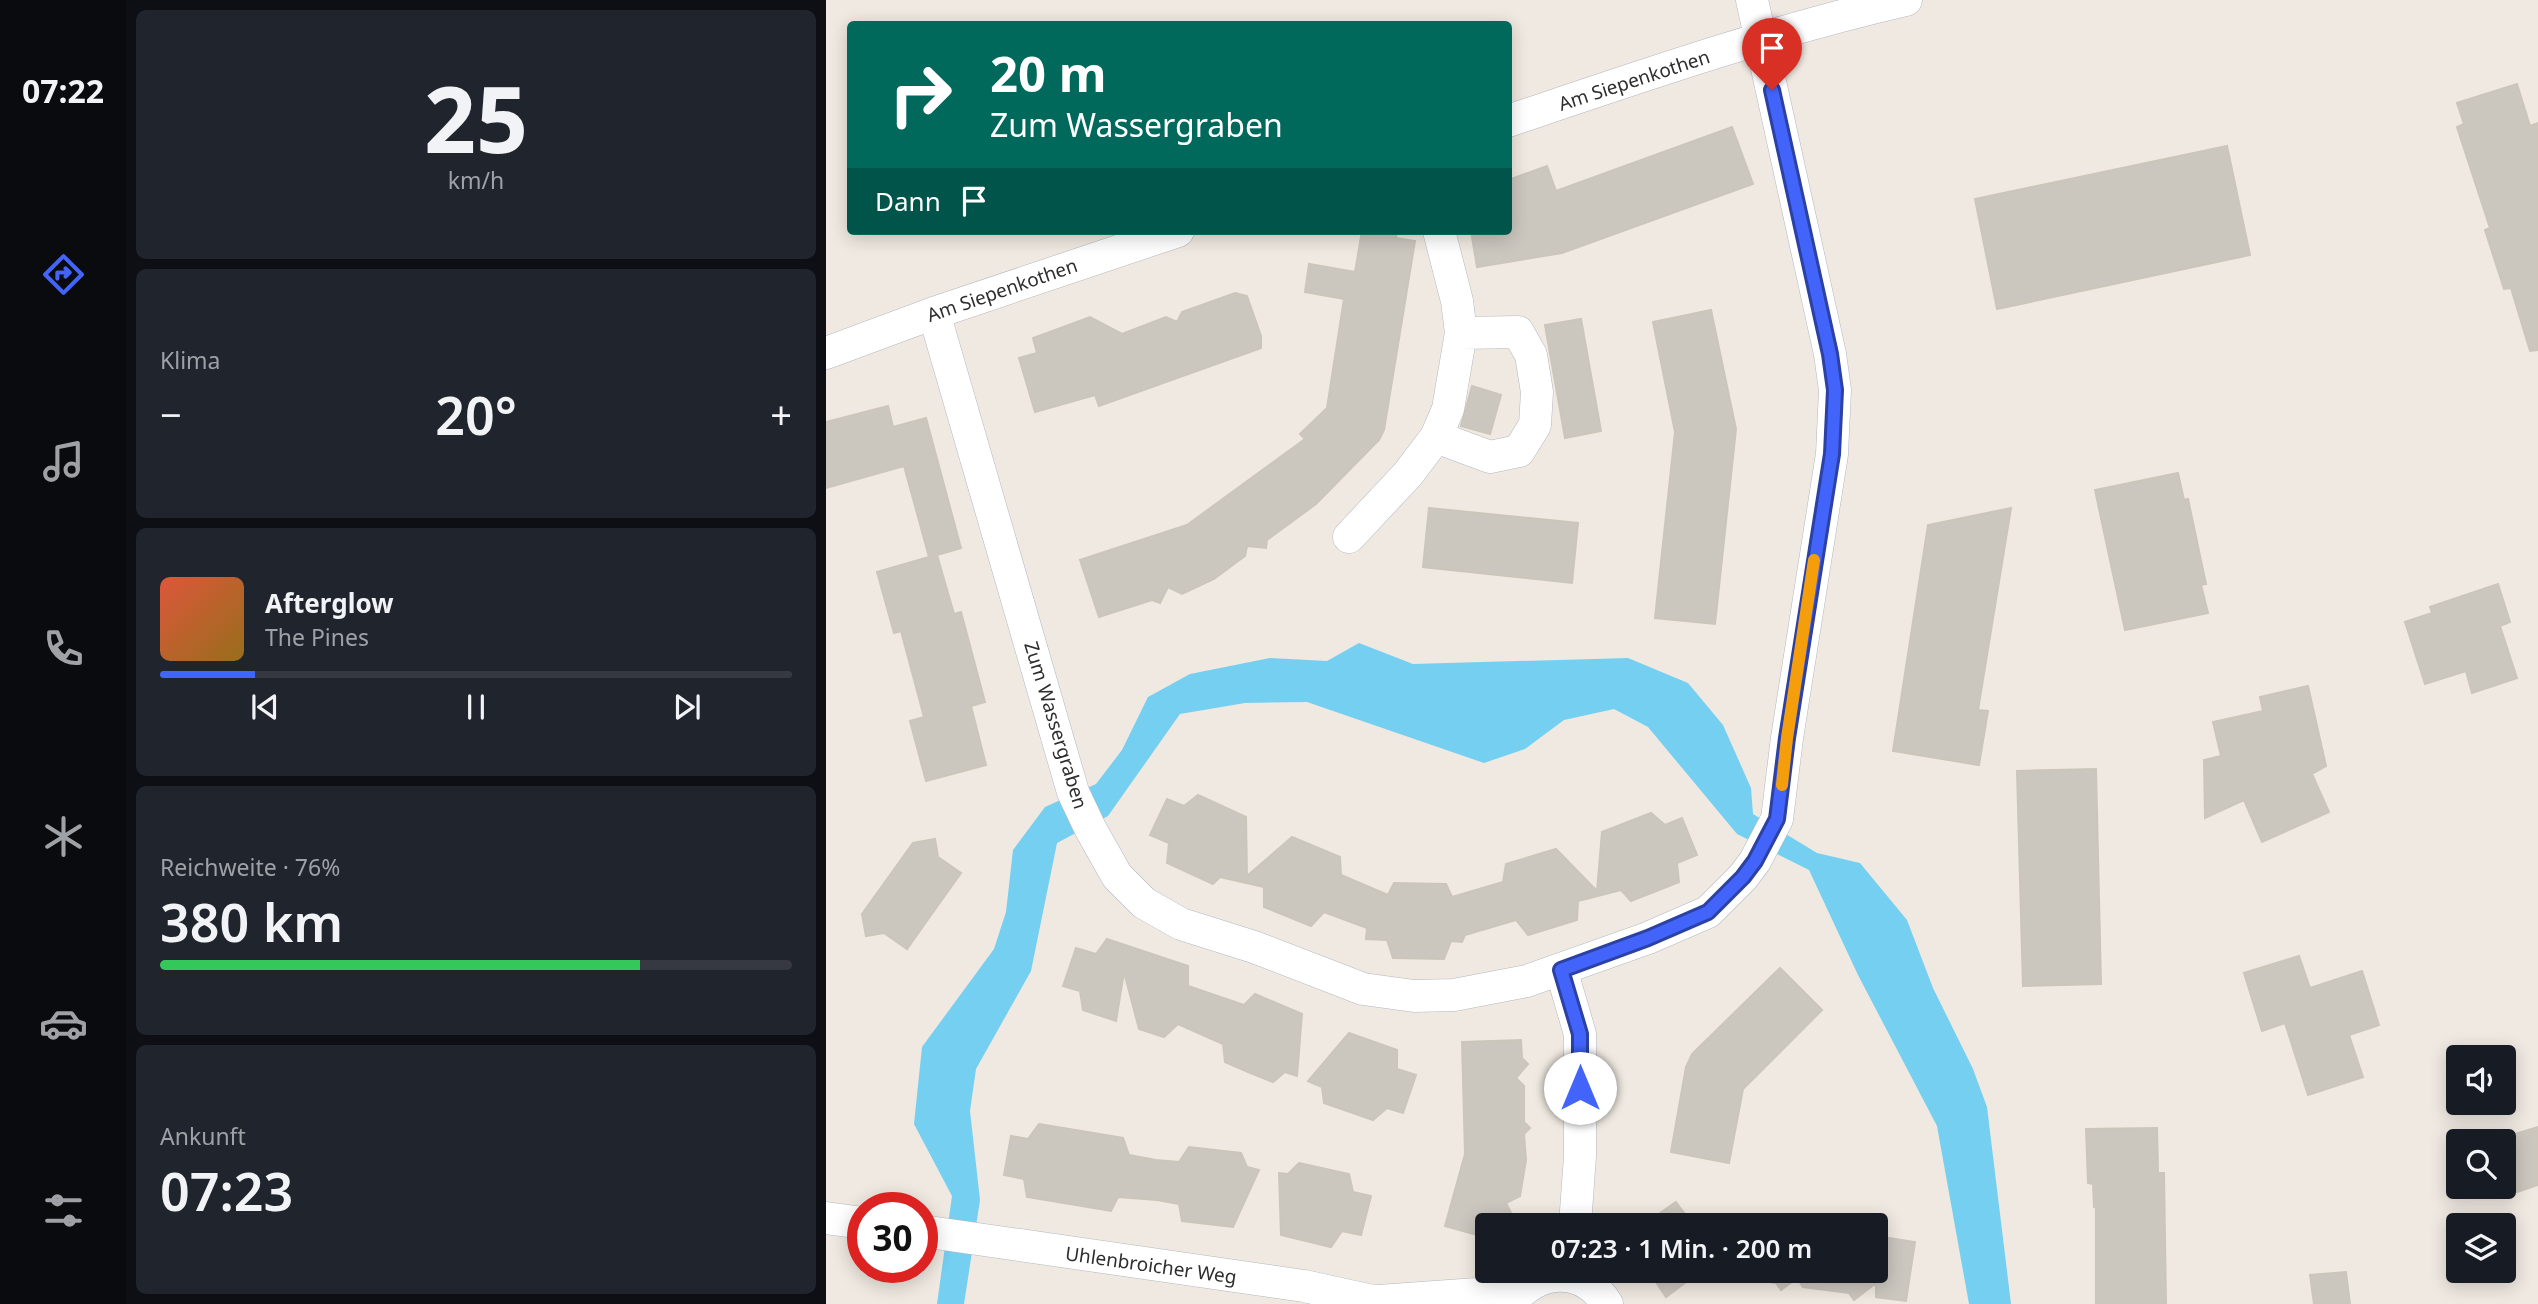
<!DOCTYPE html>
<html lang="de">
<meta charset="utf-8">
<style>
:root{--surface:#171b24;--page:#20242c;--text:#f1f3f6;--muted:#9ea1a6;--line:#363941;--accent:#4264fb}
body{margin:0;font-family:"Noto Sans",sans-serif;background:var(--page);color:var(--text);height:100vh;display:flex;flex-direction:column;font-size:26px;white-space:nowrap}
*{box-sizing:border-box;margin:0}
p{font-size:23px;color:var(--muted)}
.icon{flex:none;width:38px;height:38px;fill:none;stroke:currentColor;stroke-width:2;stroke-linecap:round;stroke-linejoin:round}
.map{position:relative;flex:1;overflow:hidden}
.drawer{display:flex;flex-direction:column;gap:10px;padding:10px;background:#0d0f14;width:700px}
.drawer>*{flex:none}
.guide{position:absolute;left:21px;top:21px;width:665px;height:214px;border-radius:7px;box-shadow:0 4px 18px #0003;background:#00695c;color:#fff;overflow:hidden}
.buttons{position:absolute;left:1620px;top:1045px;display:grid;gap:14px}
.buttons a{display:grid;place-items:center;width:70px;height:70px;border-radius:7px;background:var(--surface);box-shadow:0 4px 18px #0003;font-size:35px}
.speed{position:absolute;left:21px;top:1192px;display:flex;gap:14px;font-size:35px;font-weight:700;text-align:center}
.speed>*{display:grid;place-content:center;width:91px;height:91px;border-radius:50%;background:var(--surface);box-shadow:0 4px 18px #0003;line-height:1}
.speed .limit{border:10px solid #d22;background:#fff;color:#111}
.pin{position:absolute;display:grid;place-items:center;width:60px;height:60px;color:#fff;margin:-72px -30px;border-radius:50% 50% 50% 0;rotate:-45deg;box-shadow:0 0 7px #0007}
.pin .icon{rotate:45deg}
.me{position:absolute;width:77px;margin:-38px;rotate:0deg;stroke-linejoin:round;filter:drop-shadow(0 0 5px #0008)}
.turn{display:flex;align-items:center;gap:24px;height:147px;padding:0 28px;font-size:32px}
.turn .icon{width:91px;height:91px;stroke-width:2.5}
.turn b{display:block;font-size:49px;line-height:60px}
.then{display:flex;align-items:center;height:66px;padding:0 28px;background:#0003;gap:14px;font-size:26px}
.big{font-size:52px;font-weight:600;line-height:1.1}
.drawer .widget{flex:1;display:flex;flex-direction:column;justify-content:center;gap:10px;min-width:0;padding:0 24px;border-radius:10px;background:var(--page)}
.drawer .dial{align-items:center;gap:0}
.dial b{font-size:91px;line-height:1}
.song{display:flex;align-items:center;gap:21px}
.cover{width:84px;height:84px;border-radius:10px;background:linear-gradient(135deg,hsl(10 70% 55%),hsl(40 70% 35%))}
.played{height:7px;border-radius:4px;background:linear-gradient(90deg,var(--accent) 15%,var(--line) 15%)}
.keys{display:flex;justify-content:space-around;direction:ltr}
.heat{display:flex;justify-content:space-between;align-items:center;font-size:38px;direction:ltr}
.charge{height:10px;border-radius:5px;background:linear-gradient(90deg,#34c759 76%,var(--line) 0)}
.trip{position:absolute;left:649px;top:1213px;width:413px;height:70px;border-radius:7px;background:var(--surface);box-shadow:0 4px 18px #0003;font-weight:600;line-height:70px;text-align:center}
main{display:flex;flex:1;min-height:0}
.tab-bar{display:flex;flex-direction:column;width:126px;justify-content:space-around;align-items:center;background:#090b0e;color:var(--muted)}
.tab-bar .icon{width:49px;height:49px}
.tab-bar .current{color:var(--accent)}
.tab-bar b{font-size:32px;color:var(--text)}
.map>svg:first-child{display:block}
.water{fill:#75cff0}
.building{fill:#cbc7bf;stroke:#cbc5ba;stroke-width:2}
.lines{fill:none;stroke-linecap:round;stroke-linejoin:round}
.minor-casing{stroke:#b4b7c1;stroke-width:33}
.minor{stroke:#fff;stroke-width:32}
.route-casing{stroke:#2b41a3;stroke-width:18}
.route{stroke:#4264fb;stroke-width:12}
.slow{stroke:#f59e0b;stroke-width:12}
.labels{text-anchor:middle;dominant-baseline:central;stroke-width:5;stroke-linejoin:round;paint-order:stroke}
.street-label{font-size:19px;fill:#2e2e2e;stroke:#fff}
</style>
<main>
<nav class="tab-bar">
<b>07:22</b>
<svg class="icon current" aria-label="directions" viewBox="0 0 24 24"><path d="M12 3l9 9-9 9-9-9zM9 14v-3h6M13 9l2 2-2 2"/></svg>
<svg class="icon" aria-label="music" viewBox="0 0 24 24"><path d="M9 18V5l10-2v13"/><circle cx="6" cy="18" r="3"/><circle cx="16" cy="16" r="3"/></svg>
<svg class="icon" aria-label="phone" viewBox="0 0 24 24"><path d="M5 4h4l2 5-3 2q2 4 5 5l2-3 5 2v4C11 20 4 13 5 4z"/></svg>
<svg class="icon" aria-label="climate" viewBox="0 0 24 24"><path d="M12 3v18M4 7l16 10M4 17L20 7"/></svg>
<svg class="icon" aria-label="car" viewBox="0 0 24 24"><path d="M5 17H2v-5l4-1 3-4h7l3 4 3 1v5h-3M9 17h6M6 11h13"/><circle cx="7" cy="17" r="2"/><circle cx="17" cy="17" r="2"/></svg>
<svg class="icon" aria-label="filters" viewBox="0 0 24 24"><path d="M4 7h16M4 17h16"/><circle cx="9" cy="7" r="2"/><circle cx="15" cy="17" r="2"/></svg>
</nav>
<section class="drawer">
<div class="widget dial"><b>25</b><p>km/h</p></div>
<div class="widget"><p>Klima</p>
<div class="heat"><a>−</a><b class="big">20°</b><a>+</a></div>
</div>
<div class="widget">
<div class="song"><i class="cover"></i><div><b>Afterglow</b><p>The Pines</p></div></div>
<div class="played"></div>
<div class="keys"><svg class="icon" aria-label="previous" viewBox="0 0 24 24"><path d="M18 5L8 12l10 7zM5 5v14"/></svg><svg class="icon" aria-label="pause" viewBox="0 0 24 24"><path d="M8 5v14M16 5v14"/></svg><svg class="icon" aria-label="next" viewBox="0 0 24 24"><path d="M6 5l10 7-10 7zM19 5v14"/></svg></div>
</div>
<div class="widget"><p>Reichweite · 76%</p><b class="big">380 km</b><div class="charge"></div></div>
<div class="widget"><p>Ankunft</p><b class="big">07:23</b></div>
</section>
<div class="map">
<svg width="1712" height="1304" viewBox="0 0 1712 1304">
<rect width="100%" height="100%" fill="#efe9e1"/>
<path class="water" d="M 533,643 L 587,664 L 802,658 L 862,683 L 897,725 L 925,788 L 927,814 L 991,853 L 1034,863 L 1081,920 L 1107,988 L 1147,1069 L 1161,1107 L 1185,1304 L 1143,1304 L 1111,1126 L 1032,975 L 983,870 L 911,834 L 822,727 L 788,709 L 738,720 L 699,749 L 658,763 L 481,702 L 419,703 L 354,714 L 282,816 L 231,843 L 205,971 L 150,1069 L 144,1111 L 154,1200 L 138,1304 L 111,1304 L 126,1196 L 88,1124 L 96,1047 L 168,949 L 180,912 L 187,850 L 219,807 L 270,784 L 296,750 L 322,697 L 364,674 L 444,658 L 501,661 Z"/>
<path class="building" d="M 1691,84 L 1704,126 L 1712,123 L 1712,350 L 1704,351 L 1685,288 L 1678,289 L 1659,230 L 1664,228 L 1631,127 L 1638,124 L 1631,103 Z
M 906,127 L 927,184 L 736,253 L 651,267 L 645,231 L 682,231 L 682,180 L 721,166 L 730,191 Z
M 1401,146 L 1424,255 L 1171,309 L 1149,199 Z
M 536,231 L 571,231 L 570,238 L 589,241 L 558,430 L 553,440 L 490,504 L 441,540 L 440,548 L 421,546 L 419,556 L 388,579 L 356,594 L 342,587 L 334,603 L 326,600 L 273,617 L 254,560 L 361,525 L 479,439 L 474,434 L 501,408 L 518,299 L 479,292 L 483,264 L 529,272 Z
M 409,293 L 421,296 L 435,336 L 435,348 L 273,406 L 269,395 L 209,412 L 193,358 L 211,353 L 207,338 L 264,317 L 296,334 L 340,317 L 351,322 L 356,312 Z
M 885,310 L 910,429 L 889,624 L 829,618 L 849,432 L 827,322 Z
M 755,319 L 775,431 L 739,438 L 719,325 Z
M 646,386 L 675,395 L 664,434 L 635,426 Z
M 62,406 L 67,427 L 100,418 L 135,548 L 111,555 L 128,614 L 135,612 L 159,702 L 145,706 L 160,765 L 100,781 L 84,721 L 98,717 L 75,631 L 68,633 L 51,572 L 103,557 L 78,466 L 0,488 L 0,422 Z
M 1352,473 L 1358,500 L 1362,499 L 1380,584 L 1375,585 L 1382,613 L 1299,630 L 1269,490 Z
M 603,508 L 752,523 L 746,583 L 597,567 Z
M 1185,508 L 1152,710 L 1162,711 L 1153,765 L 1067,751 L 1102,525 Z
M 1672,584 L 1684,622 L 1674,626 L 1691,678 L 1646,693 L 1640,671 L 1599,684 L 1579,622 L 1606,613 L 1604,607 Z
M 1482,686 L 1500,766 L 1486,774 L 1503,812 L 1436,842 L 1418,800 L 1379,818 L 1378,760 L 1395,756 L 1387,722 L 1437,711 L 1434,697 Z
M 1270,769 L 1275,984 L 1197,986 L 1191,771 Z
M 372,795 L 420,817 L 421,876 L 466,837 L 514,857 L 515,875 L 562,895 L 568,883 L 620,884 L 626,897 L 677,882 L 680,864 L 730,849 L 771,891 L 776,832 L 825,813 L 839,825 L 856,818 L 871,855 L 851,863 L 853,882 L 805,901 L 795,890 L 752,901 L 751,920 L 702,935 L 690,920 L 639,935 L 636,942 L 625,941 L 618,959 L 567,958 L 561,940 L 540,939 L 541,928 L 498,912 L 485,926 L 438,907 L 438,887 L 394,877 L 387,884 L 341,863 L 343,843 L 324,835 L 341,799 L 358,806 Z
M 109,839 L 112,857 L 135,873 L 103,918 L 81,949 L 58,933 L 40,936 L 36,914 L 87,843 Z
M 281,939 L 362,966 L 362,986 L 418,1005 L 429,994 L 476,1014 L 471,1076 L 459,1072 L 447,1082 L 422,1072 L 399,1062 L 397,1044 L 352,1024 L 338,1037 L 313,1029 L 298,972 L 290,1021 L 257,1010 L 254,991 L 237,986 L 250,948 L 270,954 Z
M 1473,956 L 1484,988 L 1536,971 L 1553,1025 L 1523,1035 L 1537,1077 L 1482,1095 L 1459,1023 L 1436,1031 L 1418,973 Z
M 954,968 L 996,1010 L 917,1089 L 903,1163 L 845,1152 L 860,1067 L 866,1054 Z
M 523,1033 L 571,1050 L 571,1069 L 590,1075 L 577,1113 L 561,1108 L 547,1120 L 498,1103 L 496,1087 L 482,1081 Z
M 695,1040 L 696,1058 L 702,1064 L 690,1078 L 698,1086 L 698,1122 L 704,1128 L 698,1134 L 700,1160 L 694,1196 L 680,1203 L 691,1225 L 662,1225 L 662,1238 L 619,1226 L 639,1154 L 636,1042 Z
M 213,1124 L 297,1138 L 303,1155 L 330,1160 L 353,1162 L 363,1147 L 415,1153 L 421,1167 L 433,1170 L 407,1227 L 356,1221 L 353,1204 L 331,1200 L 292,1197 L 285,1211 L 201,1197 L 198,1179 L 178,1175 L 185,1136 L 202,1139 Z
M 1712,1127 L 1712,1185 L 1688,1193 L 1678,1161 L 1678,1141 L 1672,1139 Z
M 1331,1128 L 1332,1173 L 1338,1173 L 1340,1304 L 1270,1304 L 1270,1207 L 1268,1207 L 1267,1184 L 1262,1183 L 1260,1129 Z
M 473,1163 L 523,1174 L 527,1192 L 545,1196 L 535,1235 L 516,1231 L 505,1247 L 455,1235 L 453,1173 L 462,1174 Z
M 850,1202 L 867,1225 L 817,1225 Z
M 1050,1236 L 1089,1242 L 1080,1301 L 1050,1297 L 1050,1283 L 1028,1300 L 1023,1293 L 977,1287 L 971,1278 L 955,1290 L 950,1283 L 931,1280 L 933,1270 L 1050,1270 Z
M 822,1270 L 876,1270 L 840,1297 Z
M 1520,1272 L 1524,1304 L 1488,1304 L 1484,1275 Z"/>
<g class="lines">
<defs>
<path id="minor" d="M 682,121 C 813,77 945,31 1080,0
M 108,313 L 247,792 L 264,828 L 291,876 L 318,903 L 355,924 L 428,947 L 537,989 L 588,996 L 628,995 L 701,981 L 822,938 L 882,912 L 917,877 L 929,861 L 951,819 L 961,738 L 1006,454 L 1009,390 L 1004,354 L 926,0
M 0,353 L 108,313 L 352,231
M 610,437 L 664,457 L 693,451 L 709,425 L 711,392 L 705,355 L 692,332 L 635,333
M 523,537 L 582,474 L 610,437 L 622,409 L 635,333 L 631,301 L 613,231
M 735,969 L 754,1034 L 754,1156 L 749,1225
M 0,1218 L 37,1223
M 96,1231 L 478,1286 L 560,1304
M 553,1301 L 693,1291
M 684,1304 C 710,1269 756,1264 781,1304"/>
</defs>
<use href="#minor" class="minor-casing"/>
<use href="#minor" class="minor"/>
</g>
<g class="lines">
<defs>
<path id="route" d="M 754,1088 L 754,1034 L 735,970 L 822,938 L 882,912 L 917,877 L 929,861 L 951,819 L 961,738 L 1006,454 L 1009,390 L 1004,354 L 946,90"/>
</defs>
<use href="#route" class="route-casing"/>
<use href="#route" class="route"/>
<path class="slow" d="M 956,785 L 961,738 L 988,560"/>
</g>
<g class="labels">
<g class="street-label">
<text transform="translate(808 80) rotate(-18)">Am Siepenkothen</text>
<text transform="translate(176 290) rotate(-19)">Am Siepenkothen</text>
<text transform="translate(230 725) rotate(73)">Zum Wassergraben</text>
<text transform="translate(325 1265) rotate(8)">Uhlenbroicher Weg</text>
</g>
</g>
</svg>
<div class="buttons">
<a><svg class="icon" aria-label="sound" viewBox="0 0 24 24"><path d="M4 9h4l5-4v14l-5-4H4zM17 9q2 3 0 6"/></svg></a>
<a><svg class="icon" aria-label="search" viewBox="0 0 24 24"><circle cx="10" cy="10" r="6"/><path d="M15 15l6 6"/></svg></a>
<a><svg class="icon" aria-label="layers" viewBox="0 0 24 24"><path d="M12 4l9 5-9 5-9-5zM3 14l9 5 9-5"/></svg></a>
</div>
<div class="speed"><div class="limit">30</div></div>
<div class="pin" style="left:946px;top:90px;background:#d93025"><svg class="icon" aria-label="arrive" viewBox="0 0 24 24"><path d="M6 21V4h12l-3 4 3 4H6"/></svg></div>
<svg class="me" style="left:754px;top:1088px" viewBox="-20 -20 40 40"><circle r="19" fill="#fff"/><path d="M0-13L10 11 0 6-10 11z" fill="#4264fb"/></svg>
<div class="trip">07:23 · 1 Min. · 200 m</div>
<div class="guide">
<div class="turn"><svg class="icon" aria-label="right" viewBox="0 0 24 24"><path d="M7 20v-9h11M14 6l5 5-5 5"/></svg><div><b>20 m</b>Zum Wassergraben</div></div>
<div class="then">Dann<svg class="icon" aria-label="arrive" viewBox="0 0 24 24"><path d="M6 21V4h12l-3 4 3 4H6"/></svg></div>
</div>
</div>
</main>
